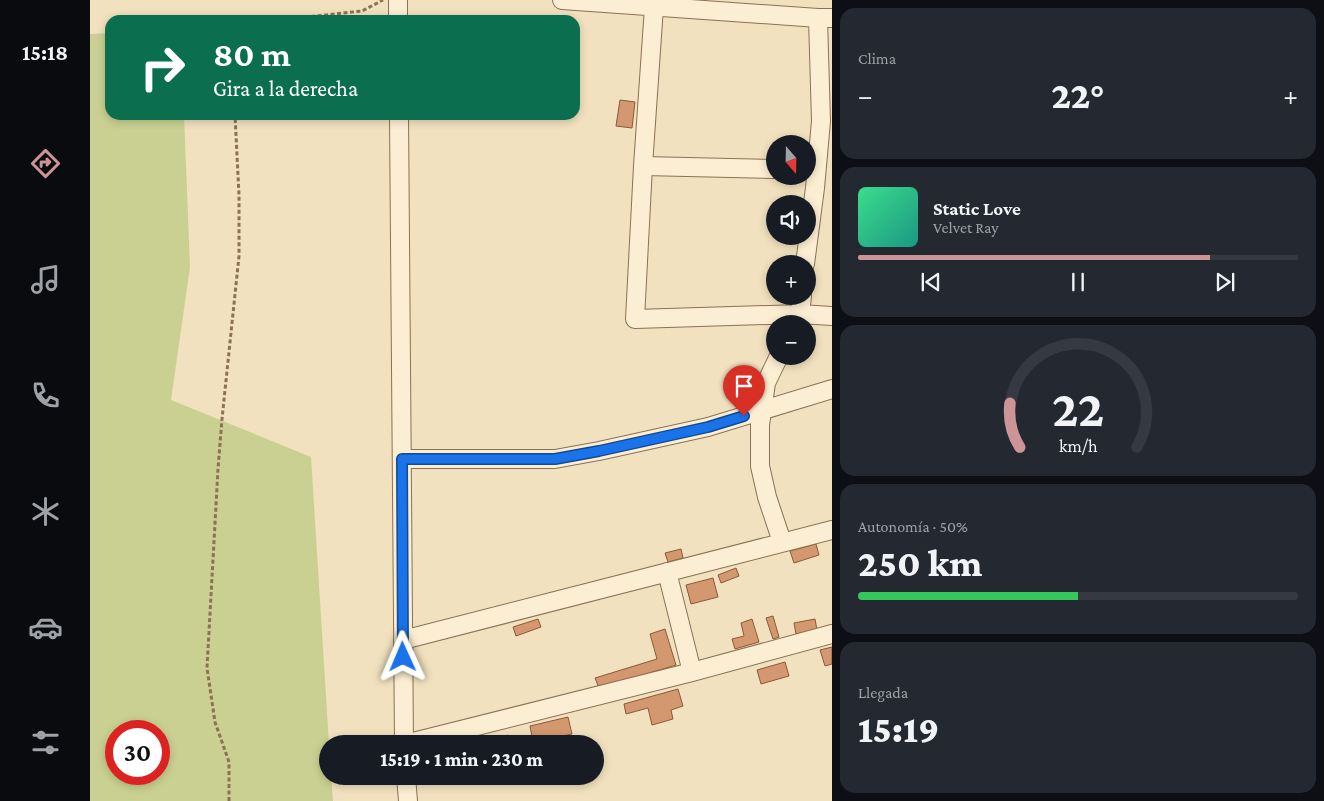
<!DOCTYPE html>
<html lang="es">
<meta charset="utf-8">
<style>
:root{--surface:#171b24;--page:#242831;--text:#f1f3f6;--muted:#9ea1a6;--line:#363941;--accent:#cc9497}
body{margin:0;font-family:"Crimson Pro",serif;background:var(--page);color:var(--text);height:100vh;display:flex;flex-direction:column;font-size:19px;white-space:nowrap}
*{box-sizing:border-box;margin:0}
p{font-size:16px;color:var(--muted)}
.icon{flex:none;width:28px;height:28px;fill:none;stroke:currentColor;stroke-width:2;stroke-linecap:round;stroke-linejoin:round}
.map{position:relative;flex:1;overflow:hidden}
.sheet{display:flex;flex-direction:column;gap:8px;padding:8px;background:#0d0f14;width:492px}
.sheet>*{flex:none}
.top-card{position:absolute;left:15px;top:15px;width:475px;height:105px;border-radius:15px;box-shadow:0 2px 8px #0003;background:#0b6e4f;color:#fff;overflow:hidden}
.needle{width:32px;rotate:160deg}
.controls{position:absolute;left:676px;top:135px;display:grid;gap:10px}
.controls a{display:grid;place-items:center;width:50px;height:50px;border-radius:50%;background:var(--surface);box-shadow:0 2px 8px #0003;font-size:25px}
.speed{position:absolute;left:15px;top:720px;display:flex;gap:10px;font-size:25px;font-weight:700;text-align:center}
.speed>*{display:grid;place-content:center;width:65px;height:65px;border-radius:50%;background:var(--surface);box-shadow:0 2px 8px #0003;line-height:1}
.speed .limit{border:8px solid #d22;background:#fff;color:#111}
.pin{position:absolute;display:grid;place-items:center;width:42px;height:42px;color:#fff;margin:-51px -21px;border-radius:50% 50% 50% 0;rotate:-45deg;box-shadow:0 0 5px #0007}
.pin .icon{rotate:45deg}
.me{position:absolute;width:55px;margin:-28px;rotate:359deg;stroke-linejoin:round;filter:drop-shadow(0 0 4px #0008)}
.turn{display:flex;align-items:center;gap:18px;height:105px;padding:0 25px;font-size:22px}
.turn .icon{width:65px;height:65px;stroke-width:2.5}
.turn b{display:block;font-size:35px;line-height:42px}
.big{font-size:38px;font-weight:800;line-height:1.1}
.sheet .widget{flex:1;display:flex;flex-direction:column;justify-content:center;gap:8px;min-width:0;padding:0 18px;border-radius:15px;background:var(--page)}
.sheet .dial{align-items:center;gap:0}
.dial svg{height:130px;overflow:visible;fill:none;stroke:var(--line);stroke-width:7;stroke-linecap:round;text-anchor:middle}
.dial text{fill:var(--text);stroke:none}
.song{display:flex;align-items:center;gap:15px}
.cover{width:60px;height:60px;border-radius:8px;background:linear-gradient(135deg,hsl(150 70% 55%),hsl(170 70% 35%))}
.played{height:5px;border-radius:2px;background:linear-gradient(90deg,var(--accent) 80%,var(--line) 80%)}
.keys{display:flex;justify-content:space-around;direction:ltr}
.heat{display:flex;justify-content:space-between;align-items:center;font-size:28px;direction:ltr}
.charge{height:8px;border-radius:4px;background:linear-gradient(90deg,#34c759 50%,var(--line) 0)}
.trip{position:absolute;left:229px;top:735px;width:285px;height:50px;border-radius:25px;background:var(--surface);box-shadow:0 2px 8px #0003;font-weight:800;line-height:50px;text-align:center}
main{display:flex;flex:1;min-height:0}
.tab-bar{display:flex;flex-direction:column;width:90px;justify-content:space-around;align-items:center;background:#090b0e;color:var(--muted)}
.tab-bar .icon{width:35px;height:35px}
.tab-bar .active{color:var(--accent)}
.tab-bar b{font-size:22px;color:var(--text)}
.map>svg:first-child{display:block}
.green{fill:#cad091;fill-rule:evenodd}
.building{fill:#d39870;stroke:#8c5939}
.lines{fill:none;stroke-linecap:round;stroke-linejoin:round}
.minor-casing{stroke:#8b7155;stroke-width:20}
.path{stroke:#8b7155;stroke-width:3;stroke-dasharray:4 2.5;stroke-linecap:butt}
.minor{stroke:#fceed2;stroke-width:18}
.route-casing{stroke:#114b97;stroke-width:12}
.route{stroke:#1a73e8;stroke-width:9}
</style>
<main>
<nav class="tab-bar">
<b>15:18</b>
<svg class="icon active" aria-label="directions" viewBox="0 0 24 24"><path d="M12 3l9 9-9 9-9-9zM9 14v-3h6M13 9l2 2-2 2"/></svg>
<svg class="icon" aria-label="music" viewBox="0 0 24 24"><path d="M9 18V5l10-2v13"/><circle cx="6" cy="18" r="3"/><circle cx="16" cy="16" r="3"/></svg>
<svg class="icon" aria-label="phone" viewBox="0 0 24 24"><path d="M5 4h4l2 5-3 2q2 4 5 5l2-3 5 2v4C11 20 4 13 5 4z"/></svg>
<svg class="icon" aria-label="climate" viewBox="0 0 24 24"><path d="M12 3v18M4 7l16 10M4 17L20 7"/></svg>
<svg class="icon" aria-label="car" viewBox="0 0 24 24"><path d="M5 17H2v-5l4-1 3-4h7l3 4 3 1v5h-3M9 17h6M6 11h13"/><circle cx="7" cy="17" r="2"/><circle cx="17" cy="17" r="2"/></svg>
<svg class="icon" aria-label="filters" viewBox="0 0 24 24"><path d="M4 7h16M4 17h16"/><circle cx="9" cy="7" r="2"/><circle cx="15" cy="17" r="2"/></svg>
</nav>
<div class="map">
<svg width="742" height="801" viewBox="0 0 742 801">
<rect width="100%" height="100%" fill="#f1e1be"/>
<path class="green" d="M 20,33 L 20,115 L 94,115 L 100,267 L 81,400 L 221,457 L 239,744 L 238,744 L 238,776 L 241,776 L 243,801 L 0,801 L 0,34 ZM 26,731 L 69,731 L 69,774 L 26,774 Z"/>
<path class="building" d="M 530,100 L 545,102 L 542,128 L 526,126 Z
M 726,544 L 729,555 L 704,563 L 700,551 Z
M 591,549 L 593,558 L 578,562 L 575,553 Z
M 646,568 L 649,576 L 631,583 L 628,575 Z
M 623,578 L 628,597 L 601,604 L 596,585 Z
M 683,616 L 689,637 L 683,639 L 676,618 Z
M 448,619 L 451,627 L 426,636 L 423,627 Z
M 662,619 L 669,642 L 645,649 L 642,639 L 654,636 L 651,623 Z
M 725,619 L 727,630 L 706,634 L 704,623 Z
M 575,629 L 586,665 L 509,688 L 505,678 L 567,659 L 560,634 Z
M 742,647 L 742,664 L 735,666 L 730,650 Z
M 695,662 L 699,676 L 671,684 L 667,670 Z
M 588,689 L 593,706 L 581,710 L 583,719 L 562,725 L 558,708 L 536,714 L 534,704 Z
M 478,717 L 482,734 L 443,742 L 440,726 Z
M 418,735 L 421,744 L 404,744 L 403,741 Z"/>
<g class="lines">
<defs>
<path id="minor" d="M 308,0 L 308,20
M 472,0 L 728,18 L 742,18
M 564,7 L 553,166 L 545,319 L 710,314 L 742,316
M 309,115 L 314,744
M 553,166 L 685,169
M 715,264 L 725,188 L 731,121 L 728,18
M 704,324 L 710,314 L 712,296
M 689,356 L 676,383 L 670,425 L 670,466 L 677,497 L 692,542
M 312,459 L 465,459 L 509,451 L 618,427 L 742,389
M 577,572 L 602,672
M 313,640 L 742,530
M 315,744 L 602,672 L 742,634
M 316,776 L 318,801"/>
</defs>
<use href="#minor" class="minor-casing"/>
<path class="path" d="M 202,20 L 217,17 L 272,11 L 293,0
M 139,801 L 139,762 L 125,722 L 117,668 L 128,469 L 132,419 L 149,256 L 149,195 L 145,115"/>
<use href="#minor" class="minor"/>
</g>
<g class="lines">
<defs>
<path id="route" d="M 313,657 L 312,459 L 465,459 L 509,451 L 618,427 L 654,416"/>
</defs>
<use href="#route" class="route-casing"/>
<use href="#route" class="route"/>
</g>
</svg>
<div class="controls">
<a><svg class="needle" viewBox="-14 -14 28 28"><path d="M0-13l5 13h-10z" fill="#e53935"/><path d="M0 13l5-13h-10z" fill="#9ea1a6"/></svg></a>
<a><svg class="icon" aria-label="sound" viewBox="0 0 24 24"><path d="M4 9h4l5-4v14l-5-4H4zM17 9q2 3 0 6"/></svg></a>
<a>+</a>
<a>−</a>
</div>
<div class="speed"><div class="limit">30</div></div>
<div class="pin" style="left:654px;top:416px;background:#d93025"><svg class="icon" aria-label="arrive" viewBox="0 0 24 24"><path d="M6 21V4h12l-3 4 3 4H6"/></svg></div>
<svg class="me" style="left:313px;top:657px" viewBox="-20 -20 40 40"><path d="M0-17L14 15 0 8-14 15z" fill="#1a73e8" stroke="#fff" stroke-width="4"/></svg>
<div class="trip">15:19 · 1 min · 230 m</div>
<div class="top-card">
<div class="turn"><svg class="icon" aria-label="right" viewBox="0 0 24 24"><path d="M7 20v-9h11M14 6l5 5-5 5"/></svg><div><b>80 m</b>Gira a la derecha</div></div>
</div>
</div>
<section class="sheet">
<div class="widget"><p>Clima</p>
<div class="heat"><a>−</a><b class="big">22°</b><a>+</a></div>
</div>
<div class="widget">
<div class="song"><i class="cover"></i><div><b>Static Love</b><p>Velvet Ray</p></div></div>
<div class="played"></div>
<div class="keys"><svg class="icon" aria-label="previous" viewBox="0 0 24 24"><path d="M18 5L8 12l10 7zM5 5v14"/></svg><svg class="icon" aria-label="pause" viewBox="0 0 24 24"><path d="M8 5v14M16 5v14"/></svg><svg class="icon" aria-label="next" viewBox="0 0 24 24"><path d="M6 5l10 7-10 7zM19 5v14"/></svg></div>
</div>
<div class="widget dial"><svg viewBox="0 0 100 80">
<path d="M14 69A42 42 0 1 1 86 69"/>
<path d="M14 69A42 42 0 0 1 8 42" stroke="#cc9497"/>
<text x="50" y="56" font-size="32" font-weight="700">22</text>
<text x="50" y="72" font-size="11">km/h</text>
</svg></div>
<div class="widget"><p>Autonomía · 50%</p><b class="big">250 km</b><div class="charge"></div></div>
<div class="widget"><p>Llegada</p><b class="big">15:19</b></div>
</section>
</main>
